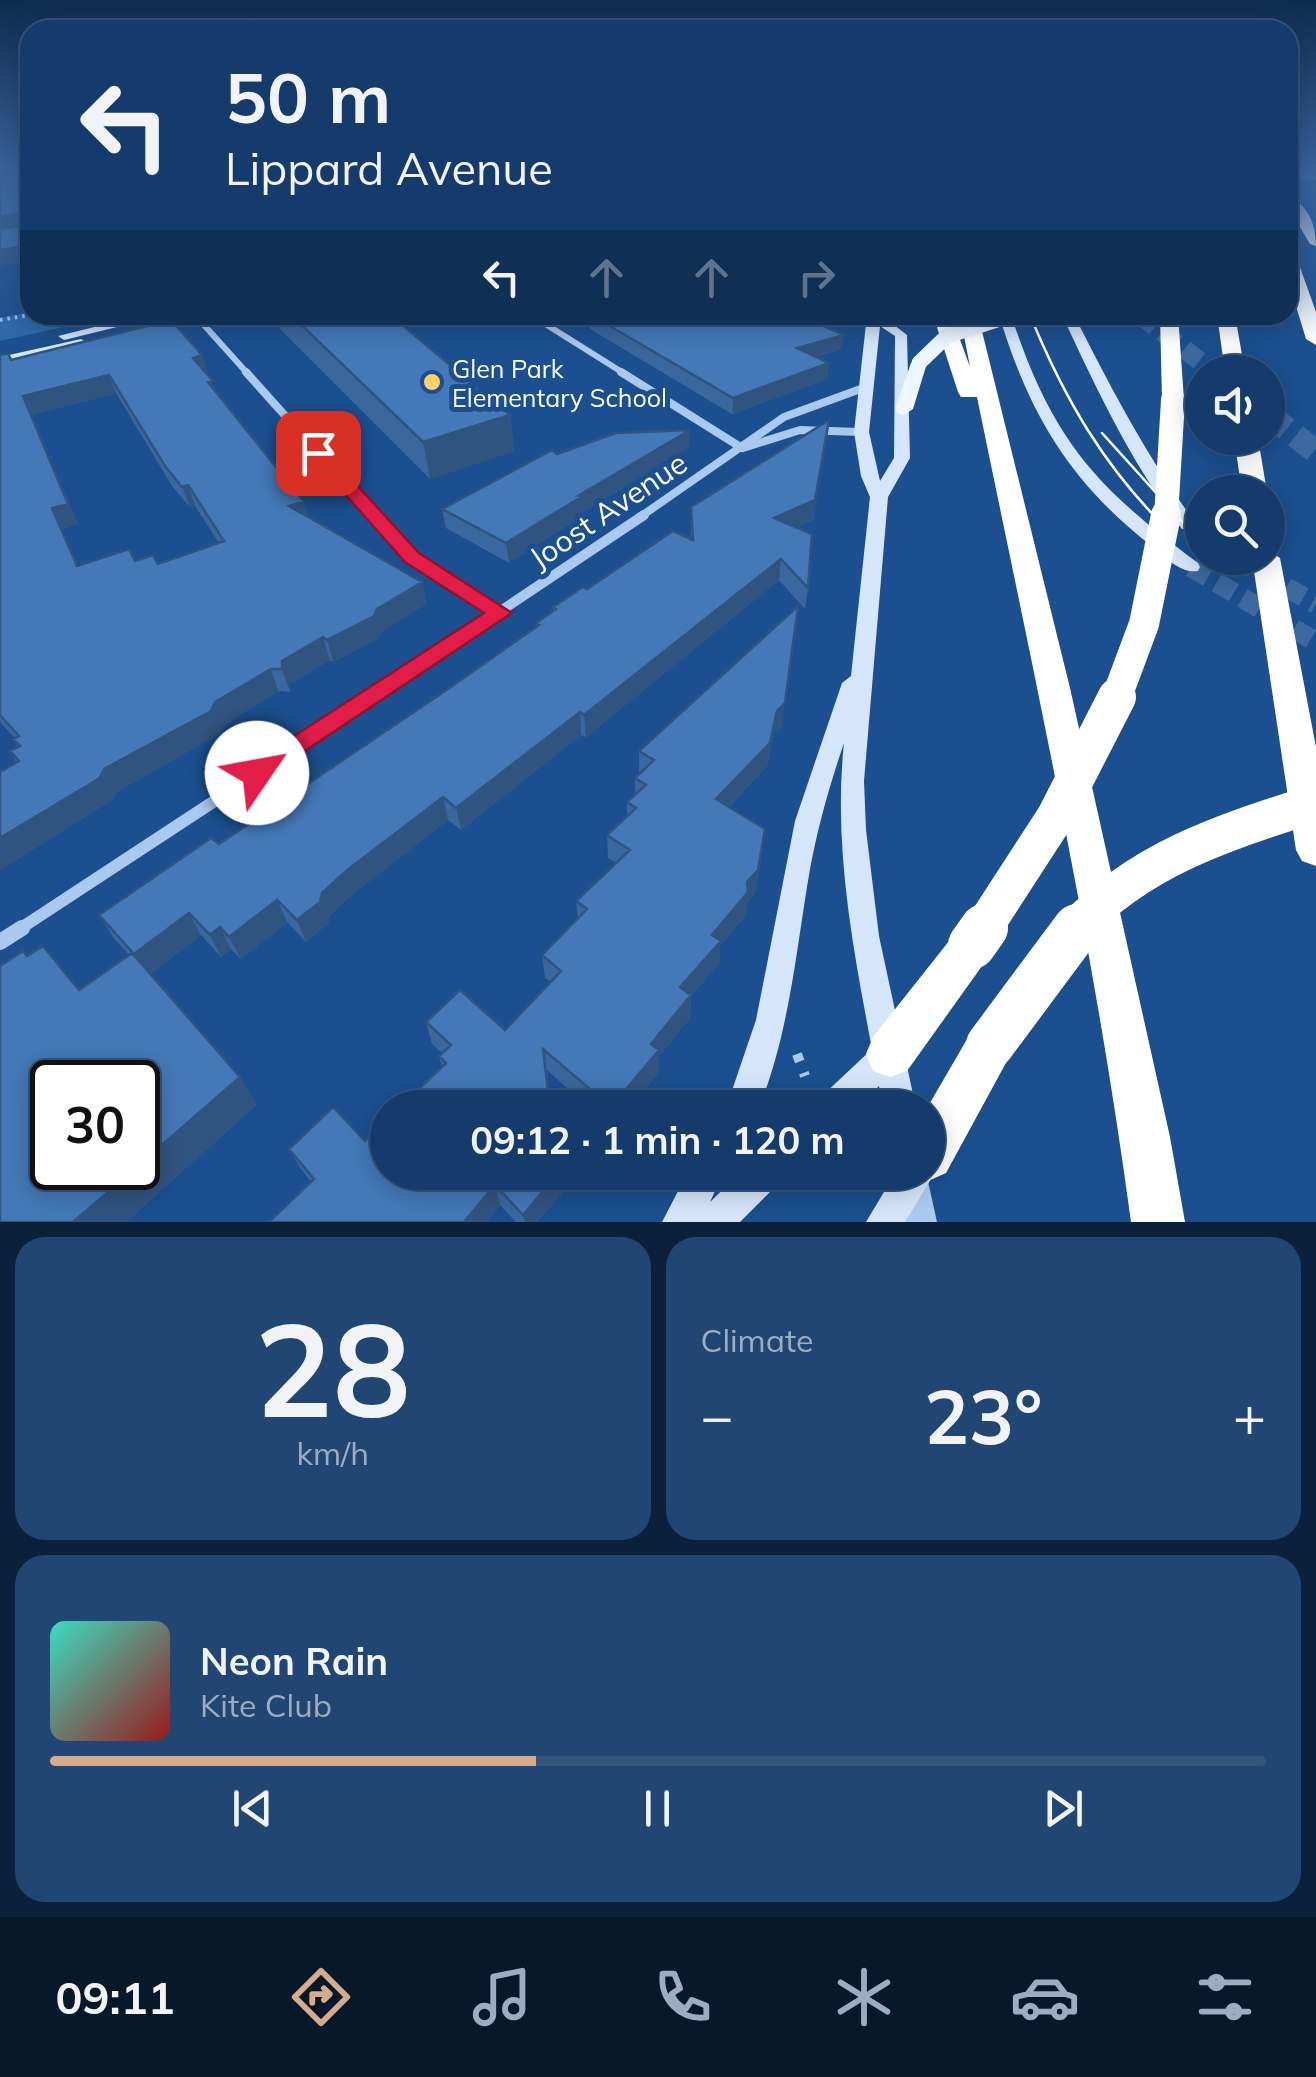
<!DOCTYPE html>
<meta charset="utf-8">
<style>
:root{--surface:#143b6b;--page:#214673;--text:#f1f3f6;--muted:#9dadc1;--line:#33557e;--accent:#d6ab8b}
body{margin:0;font-family:Mulish,sans-serif;background:var(--page);color:var(--text);height:100vh;display:flex;flex-direction:column;font-size:38px;white-space:nowrap}
*{box-sizing:border-box;margin:0}
p{font-size:32px;color:var(--muted)}
.icon{flex:none;width:55px;height:55px;fill:none;stroke:currentColor;stroke-width:2;stroke-linecap:round;stroke-linejoin:round}
.map{position:relative;height:1222px;overflow:hidden}
.side{display:flex;flex-direction:column;gap:15px;padding:15px;background:#0b203b;flex:1}
.side>*{flex:none}
.guide{position:absolute;left:20px;top:20px;width:1278px;height:305px;border-radius:30px;box-shadow:0 5px 25px #0003,0 0 0 2px var(--line);background:#143b6b;color:var(--text);overflow:hidden}
.buttons{position:absolute;left:1185px;top:355px;display:grid;gap:20px}
.buttons a{display:grid;place-items:center;width:100px;height:100px;border-radius:50%;background:var(--surface);box-shadow:0 5px 25px #0003,0 0 0 2px var(--line);font-size:50px}
.speed{position:absolute;left:30px;top:1060px;display:flex;gap:20px;font-size:50px;font-weight:700;text-align:center}
.speed>*{display:grid;place-content:center;width:130px;height:130px;border-radius:50%;background:var(--surface);box-shadow:0 5px 25px #0003,0 0 0 2px var(--line);line-height:1}
.speed .limit{border:5px solid #111;border-radius:15px;background:#fff;color:#111}
.pin{position:absolute;display:grid;place-items:center;width:85px;height:85px;color:#fff;margin:-42px;border-radius:20px;box-shadow:0 5px 15px #0006}
.me{position:absolute;width:110px;margin:-55px;rotate:57deg;stroke-linejoin:round;filter:drop-shadow(0 0 8px #0008)}
.turn{display:flex;align-items:center;gap:35px;height:210px;padding:0 40px;font-size:45px}
.turn .icon{width:130px;height:130px;stroke-width:2.5}
.turn b{display:block;font-size:70px;line-height:85px}
.lanes{display:flex;align-items:center;height:95px;padding:0 40px;background:#0003;justify-content:center;gap:50px;direction:ltr}
.lanes .off{opacity:.35}
.big{font-size:75px;font-weight:700;line-height:1.1}
.side .tile{flex:1;display:flex;flex-direction:column;justify-content:center;gap:15px;min-width:0;padding:0 35px;border-radius:30px;background:var(--page)}
.side .dial{align-items:center;gap:0}
.dial b{font-size:130px;line-height:1}
.song{display:flex;align-items:center;gap:30px}
.cover{width:120px;height:120px;border-radius:15px;background:linear-gradient(135deg,hsl(170 70% 55%),hsl(0 70% 35%))}
.played{height:10px;border-radius:5px;background:linear-gradient(90deg,var(--accent) 40%,var(--line) 40%)}
.keys{display:flex;justify-content:space-around;direction:ltr}
.heat{display:flex;justify-content:space-between;align-items:center;font-size:55px;direction:ltr}
.side .tiles{flex:1;display:grid;gap:15px;grid-template-columns:1fr 1fr}
.tile:last-child{grid-column:span 2}
.trip{position:absolute;left:370px;top:1090px;width:575px;height:100px;border-radius:50px;background:var(--surface);box-shadow:0 5px 25px #0003,0 0 0 2px var(--line);font-weight:700;line-height:100px;text-align:center}
.dock{display:flex;height:160px;justify-content:space-around;align-items:center;background:#08182b;color:var(--muted)}
.dock .icon{width:70px;height:70px}
.dock .selected{color:var(--accent)}
.dock b{font-size:45px;color:var(--text)}
.map>svg:first-child{display:block}
.green{fill:#2e69ad}
.lines{fill:none;stroke-linecap:round;stroke-linejoin:round}
.secondary-tunnel{stroke:#3d69a0;stroke-width:20;stroke-dasharray:20 10;stroke-linecap:butt}
.motorway-tunnel-far1{stroke:#3d69a0;stroke-width:19;stroke-dasharray:19 9;stroke-linecap:butt}
.motorway-tunnel{stroke:#3d69a0;stroke-width:24;stroke-dasharray:24 11;stroke-linecap:butt}
.path-far1{stroke:#a9c9ee;stroke-width:4;stroke-dasharray:2.5 5;stroke-linecap:butt}
.path{stroke:#a9c9ee;stroke-width:10;stroke-dasharray:8 12;stroke-linecap:butt}
.minor-far4{stroke:#a9c9ee;stroke-width:6}
.minor-far3{stroke:#a9c9ee;stroke-width:8}
.minor-far2{stroke:#a9c9ee;stroke-width:10}
.minor-far1{stroke:#a9c9ee;stroke-width:12}
.minor{stroke:#a9c9ee;stroke-width:16}
.tertiary{fill:#a9c9ee;fill-rule:evenodd}
.secondary{fill:#d6e6fa;fill-rule:evenodd}
.primary{fill:#f0f6ff;fill-rule:evenodd}
.motorway{fill:#fff;fill-rule:evenodd}
.tram{stroke:#fff;stroke-width:2.5}
.primary-bridge{stroke:#f0f6ff;stroke-width:15}
.motorway-bridge-far3{stroke:#fff;stroke-width:24}
.motorway-bridge-far2{stroke:#fff;stroke-width:30}
.motorway-bridge-far1{stroke:#fff;stroke-width:38}
.motorway-bridge{stroke:#fff;stroke-width:48}
.wall{fill:#3a679d;fill-rule:evenodd}
.shaded-wall{fill:#305480}
.building{fill:#4478b7;stroke:#305480;stroke-width:2.5;fill-rule:evenodd}
.route{fill:#e11d48;stroke:#92132f;stroke-width:2.5}
.poi-dot{fill:#ffd166;stroke:#1b4f8f;stroke-width:4}
.labels{text-anchor:middle;dominant-baseline:central;stroke-width:10;stroke-linejoin:round;paint-order:stroke}
.far-poi-label{font-size:25px;fill:#fff;stroke:#1b4f8f;text-anchor:start}
.street-label{font-size:30px;fill:#fff;stroke:#1b4f8f}
</style>
<div class="map">
<svg width="1316" height="1222" viewBox="0 0 1316 1222">
<rect width="100%" height="100%" fill="#1b4f8f"/>
<path class="green" d="M 30,312 L 30,315 L 119,315 L 0,341 L 0,318 Z"/>
<g class="lines">
<path class="secondary-tunnel" d="M 1188,525 L 1202,535
M 1234,558 L 1316,604
M 1191,567 L 1316,642"/>
<path class="motorway-tunnel-far1" d="M 1140,315 L 1214,372"/>
<path class="motorway-tunnel" d="M 1268,414 L 1316,452"/>
<path class="path-far1" d="M 238,319 L 241,322 L 272,315
M 0,320 L 30,315"/>
<path class="path" d="M 797,1054 L 805,1076"/>
<path class="minor-far4" d="M 195,315 L 248,374
M 531,315 L 625,374"/>
<path class="minor-far3" d="M 246,372 L 376,517
M 621,372 L 742,448
M 743,448 L 800,430 L 860,432
M 640,517 L 784,417 L 866,387"/>
<path class="minor-far2" d="M 373,515 L 412,558 L 501,613
M 369,699 L 644,515"/>
<path class="minor-far1" d="M 18,930 L 373,697"/>
<path class="minor" d="M 0,942 L 22,928"/>
<path class="tertiary" d="M 1288,172 L 1316,176 L 1316,180 L 1288,176 Z
M 902,1172 L 926,1172 L 937,1222 L 905,1222 L 899,1180 Z"/>
<path class="secondary" d="M 143,315 L 166,315 L 64,340 L 58,336 Z
M 192,315 L 216,315 L 148,332 L 142,328 Z
M 867,315 L 881,315 L 907,335 L 910,458 L 888,497 L 864,781 L 866,830 L 879,936 L 916,1108 L 883,1108 L 879,1086 L 858,1108 L 818,1108 L 822,1096 L 872,1049 C 853,948 833,846 844,743 C 830,784 818,826 810,869 C 796,950 790,1030 759,1108 L 726,1108 L 756,1020 L 795,821 L 842,683 L 851,676 L 870,497 L 861,476 L 854,432 ZM 880,326 L 895,336 L 894,458 L 880,481 L 869,432 Z
M 999,315 L 1011,315 C 1052,439 1094,486 1198,563 L 1200,567 L 1198,571 C 1181,574 1165,557 1153,547 C 1070,483 1029,414 999,315 Z
M 1062,315 L 1074,315 C 1112,390 1147,457 1197,525 L 1194,529 L 1182,529 C 1131,463 1097,390 1062,315 Z
M 81,339 L 88,343 L 86,346 L 0,365 L 0,357 Z
M 928,1165 L 931,1179 L 905,1222 L 866,1222 L 896,1172 L 928,1172 Z
M 688,1172 L 724,1172 L 710,1202 L 741,1172 L 783,1172 L 778,1184 L 740,1222 L 662,1222 Z"/>
<path class="primary" d="M 883,315 L 875,321 L 867,316 L 867,315 Z
M 919,358 L 927,363 L 913,409 L 904,415 L 897,413 L 895,409 L 911,363 Z"/>
<path class="motorway" d="M 1288,195 C 1308,206 1316,223 1316,246 L 1310,244 L 1288,207 Z
M 1288,251 L 1296,256 L 1316,312 L 1316,345 L 1306,339 L 1288,280 Z
M 933,315 L 951,315 L 970,367 L 960,315 L 978,315 L 1070,688 L 1170,1137 L 1185,1222 L 1131,1222 C 1094,945 1033,670 977,397 L 961,397 L 958,392 Z
M 1160,315 L 1178,315 L 1184,400 L 1173,407 L 1162,400 Z
M 1217,315 L 1235,315 L 1245,372 L 1225,372 Z
M 1234,438 L 1258,438 L 1267,492 L 1242,492 Z
M 1268,550 L 1280,558 L 1316,747 L 1316,866 L 1302,861 L 1296,850 L 1252,558 L 1268,558 Z
M 972,926 L 987,931 L 994,945 L 987,959 L 907,1071 L 890,1077 L 873,1071 L 866,1054 L 873,1037 L 957,931 Z
M 990,1022 L 1007,1029 L 1013,1045 L 1007,1061 L 946,1173 L 928,1181 L 910,1173 L 928,1172 L 927,1108 L 973,1029 Z"/>
<path class="tram" d="M 1030,315 C 1064,398 1104,467 1168,530
M 1102,433 L 1186,526"/>
<path class="primary-bridge" d="M 919,363 L 947,336 L 1012,315"/>
<path class="motorway-bridge-far3" d="M 1166,517 L 1173,400"/>
<path class="motorway-bridge-far2" d="M 1116,699 L 1144,624 L 1166,515"/>
<path class="motorway-bridge-far1" d="M 982,930 L 1056,816 L 1117,697
M 1074,930 C 1140,858 1226,832 1316,803"/>
<path class="motorway-bridge" d="M 972,945 L 984,928
M 990,1045 L 1077,928"/>
</g>
<path class="wall" d="M 276,315 L 390,315 L 510,415 L 514,451 L 430,479 L 280,329 Z
M 576,315 L 845,315 L 844,320 L 825,326 L 842,349 L 815,357 L 829,363 L 827,379 L 732,414 L 590,329 L 590,323 Z
M 0,355 L 11,360 L 208,373 L 207,374 L 216,392 L 304,502 L 308,517 L 422,582 L 426,604 L 382,631 L 379,638 L 333,662 L 330,660 L 290,684 L 290,692 L 278,691 L 224,725 L 220,733 L 117,792 L 112,800 L 0,870 L 0,772 L 17,763 L 10,751 L 18,747 L 13,739 L 15,738 L 0,722 ZM 116,393 L 172,486 L 190,507 L 195,506 L 219,543 L 158,564 L 135,561 L 78,565 L 62,529 L 78,524 L 31,415 Z
M 829,420 L 813,520 L 796,528 L 808,588 L 805,609 L 779,580 L 586,737 L 581,735 L 461,830 L 448,820 L 354,893 L 330,915 L 328,924 L 306,942 L 287,922 L 241,959 L 231,949 L 221,957 L 201,935 L 150,974 L 240,1077 L 256,1105 L 126,1222 L 0,1222 L 27,956 L 79,990 L 129,955 L 113,937 L 99,915 L 219,844 L 448,689 L 537,627 L 536,623 L 553,611 L 553,607 L 587,589 L 691,539 L 691,507 Z
M 689,447 L 582,513 L 582,516 L 509,563 L 446,528 L 442,509 L 557,454 Z
M 782,726 L 774,734 L 767,766 L 729,807 L 762,852 L 755,893 L 747,903 L 746,915 L 720,946 L 719,964 L 691,996 L 690,1018 L 659,1056 L 659,1072 L 630,1108 L 589,1108 L 547,1070 L 551,1108 L 399,1108 L 442,1067 L 439,1056 L 442,1053 L 432,1044 L 426,1022 L 505,1030 L 551,982 L 545,978 L 542,955 L 578,919 L 576,901 L 616,863 L 608,858 L 607,835 L 627,816 L 627,802 L 635,795 L 635,778 L 639,774 L 639,751 Z
M 365,1141 L 560,1172 L 563,1192 L 537,1222 L 516,1222 L 500,1205 L 486,1222 L 269,1222 L 311,1182 L 301,1169 L 289,1149 Z"/>
<path class="shaded-wall" d="M 10,171 L 27,171 L 30,180 L 8,176 Z
M 24,213 L 30,227 L 0,232 L 0,217 Z
M 30,241 L 30,258 L 20,263 L 0,266 L 0,250 Z
M 817,315 L 845,315 L 844,320 L 805,332 L 806,318 Z
M 844,335 L 842,349 L 795,362 L 797,348 Z
M 202,355 L 208,373 L 199,376 L 193,358 Z
M 829,363 L 827,379 L 732,414 L 733,398 Z
M 109,375 L 116,393 L 31,415 L 78,524 L 62,529 L 87,587 L 52,508 L 23,396 Z
M 510,415 L 514,451 L 430,479 L 423,442 Z
M 829,420 L 813,520 L 772,539 L 774,518 Z
M 690,430 L 689,447 L 582,513 L 582,516 L 509,563 L 506,543 L 578,496 Z
M 188,485 L 195,506 L 190,507 L 182,487 Z
M 304,502 L 310,522 L 289,506 Z
M 781,559 L 779,580 L 586,737 L 584,715 Z
M 422,582 L 426,604 L 382,631 L 379,638 L 333,662 L 327,640 Z
M 798,606 L 782,726 L 774,734 L 767,766 L 714,822 L 716,799 Z
M 323,637 L 330,660 L 290,684 L 290,692 L 282,669 L 282,661 Z
M 271,669 L 278,691 L 224,725 L 220,733 L 117,792 L 112,800 L 0,870 L 0,838 L 104,769 Z
M 580,712 L 581,735 L 461,830 L 456,808 Z
M 443,797 L 448,820 L 354,893 L 330,915 L 328,924 L 306,942 L 297,920 L 322,893 L 346,871 Z
M 765,829 L 755,893 L 747,903 L 746,915 L 720,946 L 719,964 L 691,996 L 690,1018 L 659,1056 L 659,1072 L 630,1108 L 611,1108 L 651,1044 L 680,987 L 747,882 Z
M 277,900 L 287,922 L 241,959 L 229,937 Z
M 189,913 L 201,935 L 147,976 L 134,954 Z
M 220,927 L 231,949 L 221,957 L 210,935 Z
M 240,1077 L 256,1105 L 126,1222 L 73,1222 Z
M 560,1172 L 563,1192 L 537,1222 L 525,1222 L 523,1215 Z
M 495,1185 L 500,1205 L 486,1222 L 464,1222 Z"/>
<path class="building" d="M 0,171 L 10,171 L 8,176 L 27,178 L 30,173 L 30,217 L 24,213 L 0,217 Z
M 30,217 L 30,241 L 14,248 L 0,250 L 0,229 L 25,225 Z
M 291,315 L 390,315 L 510,415 L 423,442 Z
M 591,315 L 817,315 L 806,318 L 844,335 L 797,348 L 829,363 L 733,398 Z
M 171,320 L 202,355 L 193,358 L 213,381 L 208,382 L 304,502 L 289,506 L 422,582 L 377,609 L 374,616 L 327,640 L 323,637 L 282,661 L 282,669 L 271,669 L 215,702 L 211,711 L 104,769 L 100,778 L 0,838 L 0,772 L 19,761 L 10,751 L 20,746 L 13,739 L 19,736 L 0,715 L 0,355 L 8,353 L 11,360 ZM 109,375 L 165,466 L 182,487 L 188,485 L 224,541 L 158,564 L 153,555 L 135,561 L 129,549 L 77,566 L 52,508 L 68,504 L 23,396 Z
M 829,420 L 815,500 L 774,518 L 812,534 L 808,588 L 781,559 L 584,715 L 580,712 L 456,808 L 443,797 L 346,871 L 322,893 L 320,902 L 297,920 L 277,900 L 229,937 L 220,927 L 210,935 L 189,913 L 134,954 L 99,915 L 211,838 L 219,844 L 448,689 L 539,625 L 536,623 L 556,609 L 553,607 L 583,587 L 587,589 L 673,531 L 693,540 L 691,507 Z
M 690,430 L 578,496 L 581,497 L 506,543 L 442,509 L 552,450 L 557,454 L 616,433 Z
M 798,606 L 785,703 L 777,711 L 770,743 L 716,799 L 765,829 L 758,870 L 747,882 L 748,892 L 712,935 L 721,941 L 680,987 L 691,995 L 651,1044 L 659,1050 L 611,1107 L 543,1049 L 550,1108 L 399,1108 L 446,1063 L 439,1056 L 451,1045 L 426,1022 L 460,990 L 505,1030 L 561,971 L 542,955 L 587,909 L 576,901 L 630,850 L 607,835 L 636,808 L 627,802 L 646,785 L 635,778 L 654,760 L 639,751 Z
M 43,946 L 79,990 L 132,953 L 240,1077 L 138,1166 L 138,1082 L 52,1082 L 52,1168 L 136,1168 L 73,1222 L 0,1222 L 0,966 L 23,951 L 27,956 Z
M 333,1107 L 365,1141 L 388,1119 L 388,1172 L 559,1172 L 523,1215 L 495,1185 L 464,1222 L 269,1222 L 314,1179 L 289,1149 Z"/>
<linearGradient id="sky" x2="0" y2="1"><stop stop-color="#0f2b4f"/><stop offset="0.5" stop-color="#39639b"/><stop offset="1" stop-color="#39639b" stop-opacity="0"/></linearGradient>
<rect width="1316" height="342" fill="url(#sky)"/>
<path class="route" d="M 318,448 L 324,449 L 419,553 L 512,613 L 257,783 L 248,780 L 243,773 L 248,766 L 484,613 L 405,562 L 312,457 L 309,453 Z"/>
<circle class="poi-dot" cx="432" cy="382" r="10"/>
<g class="labels">
<g class="far-poi-label">
<text x="452" y="368">Glen Park<tspan x="452" dy="29">Elementary School</tspan></text>
</g>
<g class="street-label">
<text transform="translate(608 510) rotate(-34)">Joost Avenue</text>
</g>
</g>
</svg>
<div class="buttons">
<a><svg class="icon" aria-label="sound" viewBox="0 0 24 24"><path d="M4 9h4l5-4v14l-5-4H4zM17 9q2 3 0 6"/></svg></a>
<a><svg class="icon" aria-label="search" viewBox="0 0 24 24"><circle cx="10" cy="10" r="6"/><path d="M15 15l6 6"/></svg></a>
</div>
<div class="speed"><div class="limit">30</div></div>
<div class="pin" style="left:318px;top:453px;background:#d93025"><svg class="icon" aria-label="arrive" viewBox="0 0 24 24"><path d="M6 21V4h12l-3 4 3 4H6"/></svg></div>
<svg class="me" style="left:257px;top:773px" viewBox="-20 -20 40 40"><circle r="19" fill="#fff"/><path d="M0-13L10 11 0 6-10 11z" fill="#e11d48"/></svg>
<div class="trip">09:12 · 1 min · 120 m</div>
<div class="guide">
<div class="turn"><svg class="icon" aria-label="left" viewBox="0 0 24 24"><path d="M17 20v-9H6M10 6l-5 5 5 5"/></svg><div><b>50 m</b>Lippard Avenue</div></div>
<div class="lanes"><svg class="icon" aria-label="left" viewBox="0 0 24 24"><path d="M17 20v-9H6M10 6l-5 5 5 5"/></svg><svg class="icon off" aria-label="ahead" viewBox="0 0 24 24"><path d="M12 20V5M6 11l6-6 6 6"/></svg><svg class="icon off" aria-label="ahead" viewBox="0 0 24 24"><path d="M12 20V5M6 11l6-6 6 6"/></svg><svg class="icon off" aria-label="right" viewBox="0 0 24 24"><path d="M7 20v-9h11M14 6l5 5-5 5"/></svg></div>
</div>
</div>
<section class="side">
<div class="tiles">
<div class="tile dial"><b>28</b><p>km/h</p></div>
<div class="tile"><p>Climate</p>
<div class="heat"><a>−</a><b class="big">23°</b><a>+</a></div>
</div>
<div class="tile">
<div class="song"><i class="cover"></i><div><b>Neon Rain</b><p>Kite Club</p></div></div>
<div class="played"></div>
<div class="keys"><svg class="icon" aria-label="previous" viewBox="0 0 24 24"><path d="M18 5L8 12l10 7zM5 5v14"/></svg><svg class="icon" aria-label="pause" viewBox="0 0 24 24"><path d="M8 5v14M16 5v14"/></svg><svg class="icon" aria-label="next" viewBox="0 0 24 24"><path d="M6 5l10 7-10 7zM19 5v14"/></svg></div>
</div>
</div>
</section>
<nav class="dock">
<b>09:11</b>
<svg class="icon selected" aria-label="directions" viewBox="0 0 24 24"><path d="M12 3l9 9-9 9-9-9zM9 14v-3h6M13 9l2 2-2 2"/></svg>
<svg class="icon" aria-label="music" viewBox="0 0 24 24"><path d="M9 18V5l10-2v13"/><circle cx="6" cy="18" r="3"/><circle cx="16" cy="16" r="3"/></svg>
<svg class="icon" aria-label="phone" viewBox="0 0 24 24"><path d="M5 4h4l2 5-3 2q2 4 5 5l2-3 5 2v4C11 20 4 13 5 4z"/></svg>
<svg class="icon" aria-label="climate" viewBox="0 0 24 24"><path d="M12 3v18M4 7l16 10M4 17L20 7"/></svg>
<svg class="icon" aria-label="car" viewBox="0 0 24 24"><path d="M5 17H2v-5l4-1 3-4h7l3 4 3 1v5h-3M9 17h6M6 11h13"/><circle cx="7" cy="17" r="2"/><circle cx="17" cy="17" r="2"/></svg>
<svg class="icon" aria-label="filters" viewBox="0 0 24 24"><path d="M4 7h16M4 17h16"/><circle cx="9" cy="7" r="2"/><circle cx="15" cy="17" r="2"/></svg>
</nav>
